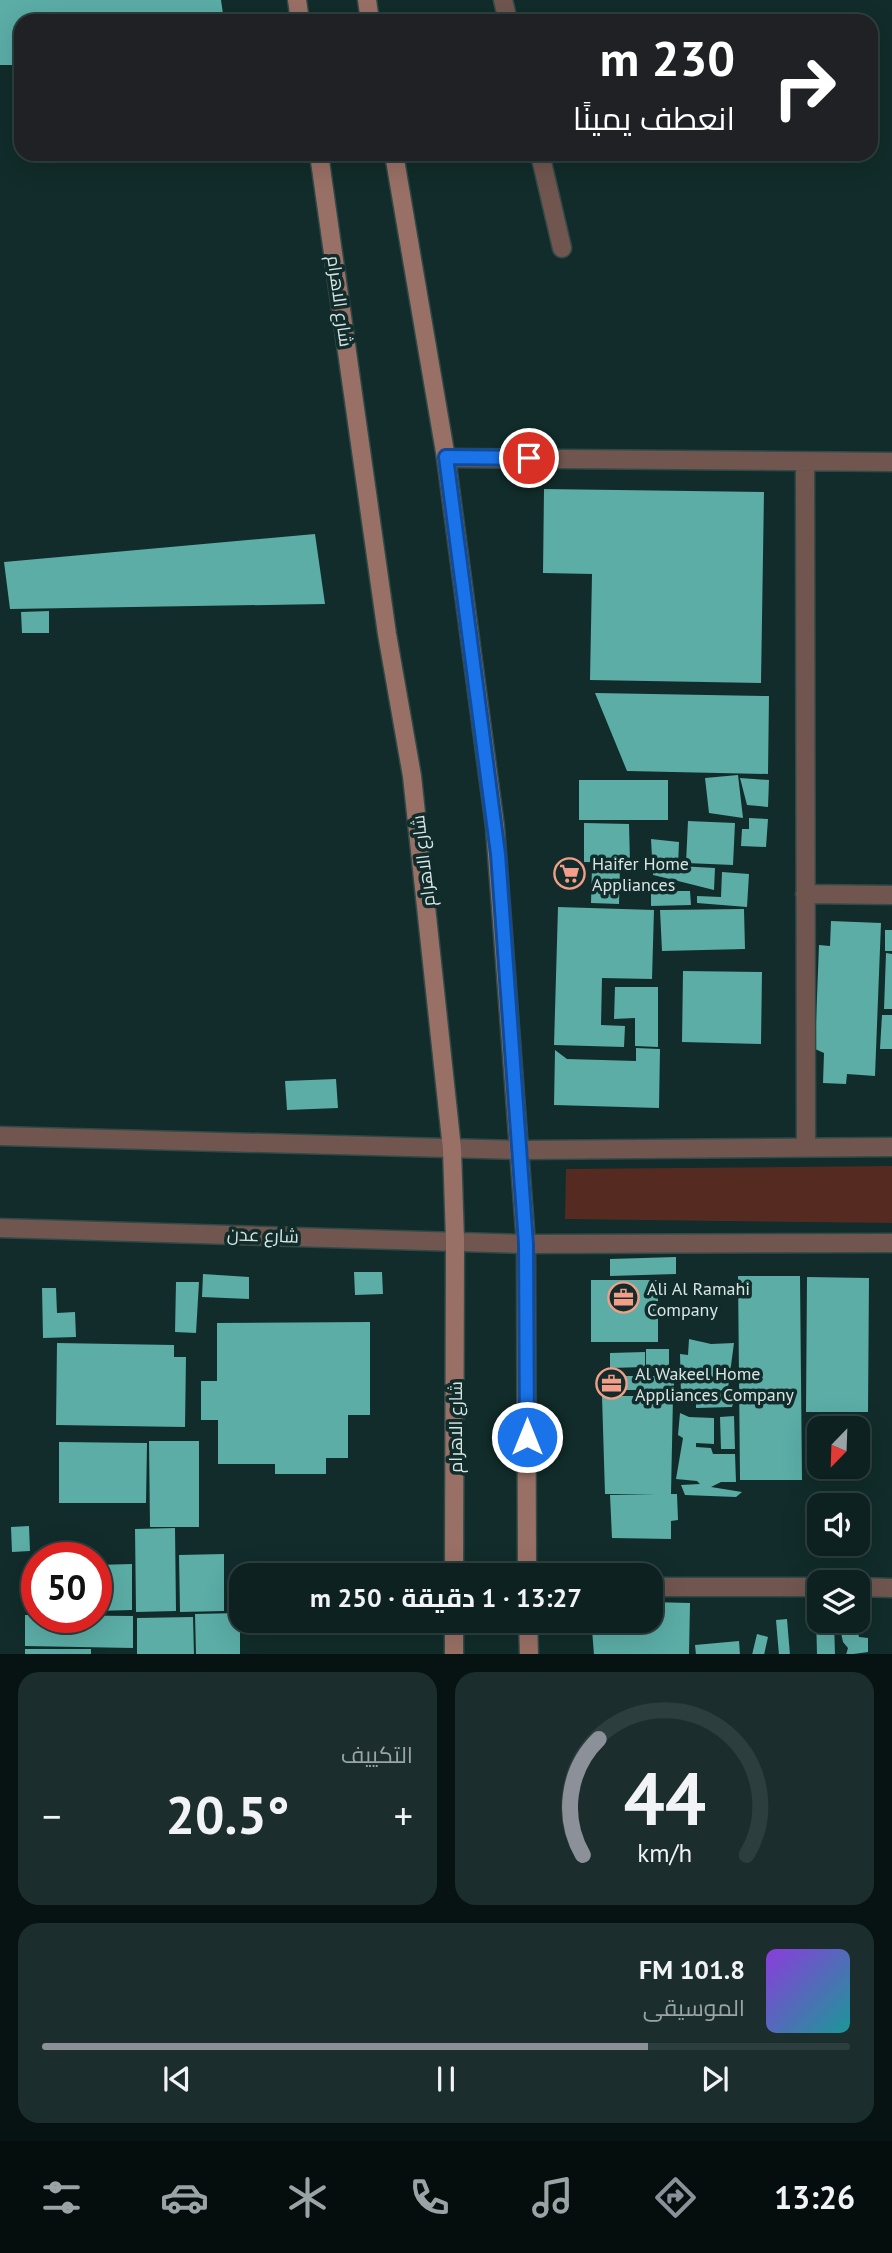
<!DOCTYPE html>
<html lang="ar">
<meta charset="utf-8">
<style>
:root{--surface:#0d2120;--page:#1b2e2d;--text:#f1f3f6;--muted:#9aa3a5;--line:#2d3e3e;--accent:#8c9099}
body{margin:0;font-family:"PT Sans",Cairo,sans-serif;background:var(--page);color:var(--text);direction:rtl;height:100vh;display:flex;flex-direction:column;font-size:26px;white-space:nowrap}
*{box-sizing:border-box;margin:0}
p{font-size:23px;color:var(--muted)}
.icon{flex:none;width:38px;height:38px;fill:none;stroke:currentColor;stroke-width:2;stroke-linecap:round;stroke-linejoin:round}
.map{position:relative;height:1654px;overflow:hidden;direction:ltr}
.details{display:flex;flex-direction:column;gap:18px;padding:18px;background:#071212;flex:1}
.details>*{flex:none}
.guide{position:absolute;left:14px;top:14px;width:864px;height:147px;border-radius:21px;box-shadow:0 7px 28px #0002,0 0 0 2px var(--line);direction:rtl;background:#202124;color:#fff;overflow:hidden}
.needle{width:46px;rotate:203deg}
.tools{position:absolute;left:807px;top:1416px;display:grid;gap:14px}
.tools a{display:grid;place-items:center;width:63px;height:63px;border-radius:14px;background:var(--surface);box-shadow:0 7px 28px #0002,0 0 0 2px var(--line);font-size:35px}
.speed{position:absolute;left:21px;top:1542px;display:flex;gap:14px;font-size:35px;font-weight:700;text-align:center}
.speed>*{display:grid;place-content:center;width:91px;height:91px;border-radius:50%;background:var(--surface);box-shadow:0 7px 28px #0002,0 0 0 2px var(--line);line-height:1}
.speed .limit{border:10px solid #d22;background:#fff;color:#111}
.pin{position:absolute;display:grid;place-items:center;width:60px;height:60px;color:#fff;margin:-30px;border:4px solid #fff;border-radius:50%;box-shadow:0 2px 7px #0007}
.me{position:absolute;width:77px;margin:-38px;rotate:0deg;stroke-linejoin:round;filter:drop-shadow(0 0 5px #0008)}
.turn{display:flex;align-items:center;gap:24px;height:147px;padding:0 28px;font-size:32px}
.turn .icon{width:91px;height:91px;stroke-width:2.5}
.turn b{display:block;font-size:49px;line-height:60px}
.big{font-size:52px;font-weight:700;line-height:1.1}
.details .widget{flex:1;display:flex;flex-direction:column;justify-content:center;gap:10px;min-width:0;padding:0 24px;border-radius:21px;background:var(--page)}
.details .dial{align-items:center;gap:0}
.dial svg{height:182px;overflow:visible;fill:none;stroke:var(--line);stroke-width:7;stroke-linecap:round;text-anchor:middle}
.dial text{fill:var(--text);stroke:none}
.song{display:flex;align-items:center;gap:21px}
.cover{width:84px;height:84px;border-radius:10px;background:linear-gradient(135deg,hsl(270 70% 55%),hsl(180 70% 35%))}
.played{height:7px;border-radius:4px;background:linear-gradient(90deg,var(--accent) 75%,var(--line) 75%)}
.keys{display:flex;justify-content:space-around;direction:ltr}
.heat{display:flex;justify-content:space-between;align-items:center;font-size:38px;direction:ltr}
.details .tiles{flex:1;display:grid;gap:18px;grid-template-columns:1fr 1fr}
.widget:last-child{grid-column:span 2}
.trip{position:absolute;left:229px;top:1563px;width:434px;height:70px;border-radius:21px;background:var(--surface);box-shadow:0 7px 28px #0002,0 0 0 2px var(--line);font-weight:700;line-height:70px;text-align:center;direction:rtl}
.tabs{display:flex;height:112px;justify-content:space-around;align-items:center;background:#050d0d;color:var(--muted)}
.tabs .icon{width:49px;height:49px}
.tabs .current{color:var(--accent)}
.tabs b{font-size:32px;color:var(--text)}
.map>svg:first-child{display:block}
.green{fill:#552b21}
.building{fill:#5bada6}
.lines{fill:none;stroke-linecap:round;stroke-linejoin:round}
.service-casing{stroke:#314a48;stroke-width:21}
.minor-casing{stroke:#314a48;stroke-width:21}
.secondary-casing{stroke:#314a48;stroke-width:21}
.service{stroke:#70564f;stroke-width:18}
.minor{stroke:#70564f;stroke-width:18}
.secondary{stroke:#997065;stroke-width:18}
.route-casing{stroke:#114b97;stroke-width:18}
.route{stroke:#1a73e8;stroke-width:12}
.labels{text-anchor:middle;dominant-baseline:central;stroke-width:7;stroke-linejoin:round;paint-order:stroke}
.street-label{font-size:18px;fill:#d7e6e5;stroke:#112c2a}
.poi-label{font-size:18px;fill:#d7e6e5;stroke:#112c2a;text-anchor:start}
</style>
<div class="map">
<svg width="892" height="1655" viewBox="0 0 892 1655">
<rect width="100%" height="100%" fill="#112c2a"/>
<path class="green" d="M 892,1166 L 892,1223 L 565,1219 L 566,1169 Z"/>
<path class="building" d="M 0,0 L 221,0 L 224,21 L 21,21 L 21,65 L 0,65 Z
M 544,489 L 764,492 L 761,683 L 590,680 L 592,574 L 543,573 Z
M 315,534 L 325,604 L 10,609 L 4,562 Z
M 49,611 L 49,633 L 22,633 L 21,612 Z
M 595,693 L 769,696 L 768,774 L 627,771 Z
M 738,775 L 743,818 L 709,813 L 705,778 Z
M 740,778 L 769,780 L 768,807 L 747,805 Z
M 579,780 L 668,780 L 668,820 L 579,820 Z
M 749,818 L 768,819 L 766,847 L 741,846 L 742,829 L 749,829 Z
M 688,821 L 735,823 L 733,865 L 686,863 Z
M 584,823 L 629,824 L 630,863 L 584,862 Z
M 651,839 L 679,842 L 678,866 L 715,868 L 714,890 L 674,880 L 674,891 L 690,891 L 691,905 L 651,906 L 651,881 L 674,880 L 653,875 Z
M 592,866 L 620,867 L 619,904 L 591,903 Z
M 722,872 L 749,874 L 747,907 L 697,903 L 697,896 L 721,897 Z
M 558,907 L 654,910 L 652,979 L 602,978 L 601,1025 L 625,1026 L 624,1047 L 554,1045 Z
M 744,909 L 745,949 L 662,951 L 660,910 Z
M 831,921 L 881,923 L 875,1076 L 847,1074 L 846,1084 L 823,1083 L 824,1053 L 815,1049 L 819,945 L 830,946 Z
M 885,930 L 892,930 L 892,951 L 885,951 Z
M 886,953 L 892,954 L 892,1009 L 884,1009 Z
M 683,971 L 762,972 L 761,1044 L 682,1042 Z
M 615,987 L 658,987 L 658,1047 L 635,1046 L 635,1018 L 614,1019 Z
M 882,1015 L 892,1015 L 892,1049 L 880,1049 Z
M 636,1048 L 660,1049 L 659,1108 L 554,1105 L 555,1050 L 567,1059 L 636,1061 Z
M 336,1079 L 338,1108 L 287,1110 L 285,1081 Z
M 676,1257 L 676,1274 L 610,1276 L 610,1259 Z
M 354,1272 L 382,1272 L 383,1294 L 355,1295 Z
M 203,1274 L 249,1277 L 249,1299 L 202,1297 Z
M 738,1276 L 800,1276 L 802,1480 L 740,1480 Z
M 807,1277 L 869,1278 L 868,1412 L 806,1412 Z
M 591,1280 L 658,1280 L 658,1342 L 591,1342 Z
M 176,1282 L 199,1282 L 196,1333 L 175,1332 Z
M 42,1288 L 56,1288 L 57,1313 L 75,1312 L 76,1337 L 43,1338 Z
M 370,1322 L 370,1415 L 348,1415 L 348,1458 L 326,1458 L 326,1474 L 275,1474 L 275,1464 L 218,1464 L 218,1420 L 201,1420 L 201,1381 L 217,1381 L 217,1323 Z
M 689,1339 L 711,1344 L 734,1343 L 728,1388 L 717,1392 L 735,1396 L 732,1407 L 696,1408 L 696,1401 L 681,1396 L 680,1354 L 688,1355 Z
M 57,1343 L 174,1345 L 174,1357 L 186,1357 L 185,1427 L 56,1425 Z
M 646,1349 L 669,1349 L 669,1370 L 646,1370 Z
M 645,1352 L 645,1367 L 610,1368 L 610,1353 Z
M 610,1376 L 674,1376 L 674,1390 L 611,1390 Z
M 602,1396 L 673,1396 L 671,1494 L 677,1494 L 678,1520 L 671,1521 L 671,1539 L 612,1538 L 610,1495 L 656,1494 L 605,1494 Z
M 680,1413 L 689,1417 L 714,1418 L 714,1444 L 696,1443 L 696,1447 L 711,1448 L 713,1454 L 735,1454 L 736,1482 L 721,1482 L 711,1487 L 742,1492 L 736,1497 L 685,1495 L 681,1485 L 700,1484 L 697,1481 L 676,1479 L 683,1438 L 678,1435 Z
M 734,1416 L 735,1449 L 721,1449 L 720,1417 Z
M 149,1441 L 199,1441 L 199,1527 L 150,1527 Z
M 59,1442 L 147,1443 L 146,1503 L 59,1503 Z
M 29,1526 L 30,1551 L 12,1552 L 11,1527 Z
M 175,1528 L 176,1611 L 136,1612 L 135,1529 Z
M 224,1554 L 224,1611 L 180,1612 L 179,1555 Z
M 132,1564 L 132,1610 L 96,1611 L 96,1565 Z
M 25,1565 L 37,1565 L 37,1611 L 25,1611 Z
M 651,1602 L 690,1603 L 689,1655 L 594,1655 L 592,1629 L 599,1620 L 651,1620 Z
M 816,1612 L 819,1612 L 819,1620 L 834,1620 L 835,1655 L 817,1655 Z
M 240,1613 L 240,1655 L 196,1655 L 195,1614 Z
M 25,1615 L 133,1616 L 133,1648 L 25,1646 Z
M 193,1617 L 194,1655 L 137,1655 L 137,1618 Z
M 787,1619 L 790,1655 L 779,1655 L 776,1620 Z
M 856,1625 L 859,1637 L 868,1638 L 868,1652 L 846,1655 L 848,1648 L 843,1642 L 840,1628 Z
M 757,1634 L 768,1637 L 764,1655 L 752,1655 Z
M 739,1641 L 740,1655 L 696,1655 L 695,1645 Z
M 25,1649 L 91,1649 L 91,1655 L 25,1655 Z"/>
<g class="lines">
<defs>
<path id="service" d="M 503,0 L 508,21
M 540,154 L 562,248"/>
<path id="minor" d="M 446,458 L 892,462
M 805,462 L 806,1147
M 805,894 L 892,895
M 0,1136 L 521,1150 L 892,1147
M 0,1228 L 526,1244 L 892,1243
M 651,1587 L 819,1587
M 858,1587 L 892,1588"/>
<path id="secondary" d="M 297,0 L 300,21
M 367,0 L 370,21
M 319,154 L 387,634 L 412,776 L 452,1149 L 455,1240 L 454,1575
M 394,154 L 446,458 L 495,827 L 526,1244 L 527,1575
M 528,1620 L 529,1655
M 454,1655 L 454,1620"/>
</defs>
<use href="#service" class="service-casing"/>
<use href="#minor" class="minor-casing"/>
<use href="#secondary" class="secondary-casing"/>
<use href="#service" class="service"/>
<use href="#minor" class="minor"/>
<use href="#secondary" class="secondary"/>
</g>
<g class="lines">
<defs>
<path id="route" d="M 527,1437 L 526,1244 L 498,854 L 446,457 L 529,458"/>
</defs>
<use href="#route" class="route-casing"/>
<use href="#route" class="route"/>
</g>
<defs>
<symbol id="supermarket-ring" viewBox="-11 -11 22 22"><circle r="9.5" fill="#112c2a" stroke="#f49e89" stroke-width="1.5"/><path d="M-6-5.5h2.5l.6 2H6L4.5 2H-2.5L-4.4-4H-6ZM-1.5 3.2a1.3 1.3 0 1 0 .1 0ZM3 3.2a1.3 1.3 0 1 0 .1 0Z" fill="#f49e89"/></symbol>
<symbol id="office-ring" viewBox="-11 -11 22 22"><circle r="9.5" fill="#112c2a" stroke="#f49e89" stroke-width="1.5"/><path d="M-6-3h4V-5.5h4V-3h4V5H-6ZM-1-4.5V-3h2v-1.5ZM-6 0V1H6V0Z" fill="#f49e89"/></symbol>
</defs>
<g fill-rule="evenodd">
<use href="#supermarket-ring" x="552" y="856" width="35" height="35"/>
<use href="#office-ring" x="606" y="1280" width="35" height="35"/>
<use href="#office-ring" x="594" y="1366" width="35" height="35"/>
</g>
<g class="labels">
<g class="street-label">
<text transform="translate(340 301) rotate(82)">شارع الاهرام</text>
<text transform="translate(423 861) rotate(-97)">شارع الاهرام</text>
<text transform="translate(263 1235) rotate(2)">شارع عدن</text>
<text transform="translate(455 1427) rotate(-90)">شارع الاهرام</text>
</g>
<g class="poi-label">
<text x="592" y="863">Haifer Home<tspan x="592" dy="21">Appliances</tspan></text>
<text x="647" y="1288">Ali Al Ramahi<tspan x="647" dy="21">Company</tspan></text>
<text x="635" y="1373">Al Wakeel Home<tspan x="635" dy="21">Appliances Company</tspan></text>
</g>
</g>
</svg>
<div class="tools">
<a><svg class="needle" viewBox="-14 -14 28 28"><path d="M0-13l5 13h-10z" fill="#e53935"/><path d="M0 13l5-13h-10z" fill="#9aa3a5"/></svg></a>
<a><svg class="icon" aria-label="sound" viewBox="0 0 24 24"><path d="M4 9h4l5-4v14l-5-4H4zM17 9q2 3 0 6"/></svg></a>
<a><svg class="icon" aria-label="layers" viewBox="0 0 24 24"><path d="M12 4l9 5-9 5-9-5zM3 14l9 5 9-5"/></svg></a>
</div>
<div class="speed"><div class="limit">50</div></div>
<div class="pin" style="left:529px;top:458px;background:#d93025"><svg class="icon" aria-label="arrive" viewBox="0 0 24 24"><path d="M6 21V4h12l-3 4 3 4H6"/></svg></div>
<svg class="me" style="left:527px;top:1437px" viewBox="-20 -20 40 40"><circle r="17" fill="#1a73e8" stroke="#fff" stroke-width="3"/><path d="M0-11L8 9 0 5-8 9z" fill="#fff"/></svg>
<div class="trip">13:27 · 1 دقيقة · 250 m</div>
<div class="guide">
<div class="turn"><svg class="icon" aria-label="right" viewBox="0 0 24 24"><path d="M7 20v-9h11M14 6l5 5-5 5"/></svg><div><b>230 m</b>انعطف يمينًا</div></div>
</div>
</div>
<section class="details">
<div class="tiles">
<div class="widget dial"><svg viewBox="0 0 100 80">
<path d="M14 69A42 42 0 1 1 86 69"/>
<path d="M14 69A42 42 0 0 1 21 18" stroke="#8c9099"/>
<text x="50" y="56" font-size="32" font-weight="700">44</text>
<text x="50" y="72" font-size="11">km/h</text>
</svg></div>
<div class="widget"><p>التكييف</p>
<div class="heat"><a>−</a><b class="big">20.5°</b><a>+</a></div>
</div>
<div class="widget">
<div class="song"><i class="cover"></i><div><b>101.8 FM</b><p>الموسيقى</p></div></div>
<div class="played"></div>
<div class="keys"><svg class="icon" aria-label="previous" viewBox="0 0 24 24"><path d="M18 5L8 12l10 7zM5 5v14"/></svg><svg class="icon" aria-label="pause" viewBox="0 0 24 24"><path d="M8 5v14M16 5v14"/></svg><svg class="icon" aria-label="next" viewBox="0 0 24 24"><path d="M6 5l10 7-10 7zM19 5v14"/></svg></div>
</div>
</div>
</section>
<nav class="tabs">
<b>13:26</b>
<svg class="icon current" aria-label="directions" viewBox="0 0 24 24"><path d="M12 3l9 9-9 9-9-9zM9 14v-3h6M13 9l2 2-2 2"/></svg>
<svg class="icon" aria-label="music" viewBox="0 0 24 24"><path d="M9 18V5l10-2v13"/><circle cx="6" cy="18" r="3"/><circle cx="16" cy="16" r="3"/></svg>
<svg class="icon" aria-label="phone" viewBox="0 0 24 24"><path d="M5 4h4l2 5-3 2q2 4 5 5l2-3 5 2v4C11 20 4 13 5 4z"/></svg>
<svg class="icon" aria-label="climate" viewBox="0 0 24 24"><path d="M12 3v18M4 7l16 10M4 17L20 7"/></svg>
<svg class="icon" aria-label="car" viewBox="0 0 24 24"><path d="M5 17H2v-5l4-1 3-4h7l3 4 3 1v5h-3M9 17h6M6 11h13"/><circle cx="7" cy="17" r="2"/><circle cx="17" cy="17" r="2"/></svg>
<svg class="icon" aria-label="filters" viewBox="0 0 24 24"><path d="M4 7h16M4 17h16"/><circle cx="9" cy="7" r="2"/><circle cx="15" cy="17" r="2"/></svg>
</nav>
